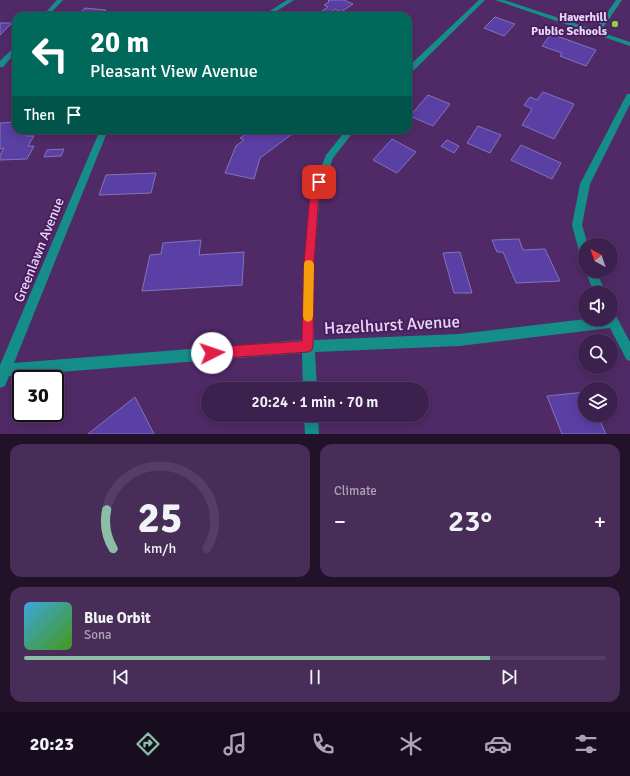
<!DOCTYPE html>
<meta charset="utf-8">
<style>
:root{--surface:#3c204d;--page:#472d57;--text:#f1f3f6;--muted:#aca3b6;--line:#553e65;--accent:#8abfa5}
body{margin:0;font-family:Signika,sans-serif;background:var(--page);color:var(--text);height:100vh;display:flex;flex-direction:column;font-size:15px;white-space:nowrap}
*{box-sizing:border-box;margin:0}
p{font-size:13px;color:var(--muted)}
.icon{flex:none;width:22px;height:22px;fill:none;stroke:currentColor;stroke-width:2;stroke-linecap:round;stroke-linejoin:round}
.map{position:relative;height:434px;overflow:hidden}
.sheet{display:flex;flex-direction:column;gap:10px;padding:10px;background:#21122a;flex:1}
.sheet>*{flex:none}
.hud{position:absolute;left:12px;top:12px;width:400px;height:122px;border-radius:12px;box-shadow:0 2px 10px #0003,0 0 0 1px var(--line);background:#00695c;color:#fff;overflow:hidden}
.needle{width:26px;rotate:320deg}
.tools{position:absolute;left:578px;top:238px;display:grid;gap:8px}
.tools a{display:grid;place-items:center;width:40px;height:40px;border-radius:50%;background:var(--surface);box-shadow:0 2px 10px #0003,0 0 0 1px var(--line);font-size:20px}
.speed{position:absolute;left:12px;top:370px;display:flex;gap:8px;font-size:20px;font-weight:700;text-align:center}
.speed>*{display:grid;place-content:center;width:52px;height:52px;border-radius:50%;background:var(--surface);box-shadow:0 2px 10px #0003,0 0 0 1px var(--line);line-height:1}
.speed .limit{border:2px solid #111;border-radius:6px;background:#fff;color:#111}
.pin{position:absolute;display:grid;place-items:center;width:34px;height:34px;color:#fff;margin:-17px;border-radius:8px;box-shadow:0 2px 6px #0006}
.me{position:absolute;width:44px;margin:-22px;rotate:86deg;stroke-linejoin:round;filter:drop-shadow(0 0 3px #0008)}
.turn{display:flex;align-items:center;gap:14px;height:84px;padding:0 12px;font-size:18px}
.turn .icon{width:52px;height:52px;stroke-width:2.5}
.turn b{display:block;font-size:28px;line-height:34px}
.then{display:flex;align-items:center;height:38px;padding:0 12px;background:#0003;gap:8px;font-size:15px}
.big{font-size:30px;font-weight:600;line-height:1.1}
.sheet .card{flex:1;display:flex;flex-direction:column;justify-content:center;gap:6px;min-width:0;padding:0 14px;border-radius:12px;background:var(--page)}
.sheet .dial{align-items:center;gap:0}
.dial svg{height:104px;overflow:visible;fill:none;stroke:var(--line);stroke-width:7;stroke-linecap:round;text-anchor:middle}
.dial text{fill:var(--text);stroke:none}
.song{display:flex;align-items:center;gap:12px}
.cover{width:48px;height:48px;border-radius:6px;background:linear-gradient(135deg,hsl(200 70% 55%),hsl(100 70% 35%))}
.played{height:4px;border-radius:2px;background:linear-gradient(90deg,var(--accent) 80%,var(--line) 80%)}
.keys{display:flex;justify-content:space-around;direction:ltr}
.heat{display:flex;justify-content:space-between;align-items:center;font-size:22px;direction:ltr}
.sheet .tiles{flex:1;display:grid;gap:10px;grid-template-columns:1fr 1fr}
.card:last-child{grid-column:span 2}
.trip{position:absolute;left:201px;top:382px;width:228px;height:40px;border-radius:20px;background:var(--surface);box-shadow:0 2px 10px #0003,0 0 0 1px var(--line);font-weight:600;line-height:40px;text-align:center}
.tab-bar{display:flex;height:64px;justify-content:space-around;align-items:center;background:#180d1f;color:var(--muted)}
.tab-bar .icon{width:28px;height:28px}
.tab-bar .selected{color:var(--accent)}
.tab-bar b{font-size:18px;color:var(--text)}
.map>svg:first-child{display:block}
.building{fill:#5a3fa4;stroke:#8174bc}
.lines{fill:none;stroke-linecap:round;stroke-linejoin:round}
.minor{fill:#158e8a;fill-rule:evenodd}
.route{fill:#e11d48;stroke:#92132f}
.slow{fill:#f59e0b}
.poi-dot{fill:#8dce45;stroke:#461f5b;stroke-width:1.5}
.labels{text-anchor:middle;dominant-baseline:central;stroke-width:4;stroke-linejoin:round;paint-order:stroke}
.far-poi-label{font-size:12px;font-weight:bold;fill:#ead5fa;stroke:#461f5b;text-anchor:end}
.street-label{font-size:14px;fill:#ead5fa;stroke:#461f5b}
.near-street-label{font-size:17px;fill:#ead5fa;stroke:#461f5b}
</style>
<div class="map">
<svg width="630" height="434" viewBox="0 0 630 434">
<rect width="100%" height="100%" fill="#502a67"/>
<path class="building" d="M 329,0 L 344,0 L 353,4 L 341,12 L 335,9 L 329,14 L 322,11 L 328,7 L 324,5 L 329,2 L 328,1 Z
M 85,8 L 106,10 L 100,16 L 76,16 Z
M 495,17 L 515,24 L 504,36 L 484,28 Z
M 0,23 L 12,23 L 0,35 Z
M 551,34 L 596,50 L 586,66 L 560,56 L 562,53 L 542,46 Z
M 543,92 L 574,104 L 554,139 L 522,125 L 532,109 L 524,105 L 530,97 L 537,100 Z
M 428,95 L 450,104 L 433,126 L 410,116 Z
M 16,122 L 16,130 L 29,130 L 26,136 L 34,136 L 28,146 L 34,146 L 27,159 L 0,160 L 0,155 L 4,148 L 0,149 L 0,123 Z
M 478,126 L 501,135 L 490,153 L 467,143 Z
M 252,130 L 284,130 L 292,134 L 260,158 L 254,179 L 225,173 L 236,146 L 244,140 L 240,138 Z
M 392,139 L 416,152 L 397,173 L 373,160 Z
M 447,140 L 459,146 L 454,153 L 441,146 Z
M 521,145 L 561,163 L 552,179 L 511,160 Z
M 64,149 L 61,156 L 44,157 L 47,150 Z
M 156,173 L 151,193 L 99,195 L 106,175 Z
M 519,239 L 523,250 L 545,249 L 560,281 L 516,283 L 503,252 L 497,252 L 492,240 Z
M 201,240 L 199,255 L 244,252 L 242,285 L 142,291 L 150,255 L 161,254 L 163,243 Z
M 460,252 L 472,293 L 454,293 L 443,253 Z
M 585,392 L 585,415 L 597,415 L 606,434 L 562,434 L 547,396 Z
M 135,397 L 154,434 L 88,434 Z"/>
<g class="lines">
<path class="minor" d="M 57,0 L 63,0 L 48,16 L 42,16 Z
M 287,0 L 294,0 L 269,16 L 262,16 Z
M 479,0 L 485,0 L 411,73 L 408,73 L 408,67 Z
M 495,0 L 504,0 L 595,30 L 616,0 L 622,0 L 600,32 L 630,42 L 630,46 Z
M 16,46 L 16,52 L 3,67 L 0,67 L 0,61 L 14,47 Z
M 627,94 L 630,94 L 630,104 L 590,184 L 582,225 L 588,245 L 585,245 L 585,260 L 581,258 L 580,255 L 572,225 L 580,184 Z
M 100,130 L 108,130 L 14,363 L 302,340 L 304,263 L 310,194 L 326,155 L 346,130 L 355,130 L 333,158 L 320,194 L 314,263 L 314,340 L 459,334 L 586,319 L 611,319 L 611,312 L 615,314 L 630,342 L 630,361 L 626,359 L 610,328 L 459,346 L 315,352 L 317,389 L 303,389 L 302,353 L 9,376 L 5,386 L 0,388 L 0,365 Z
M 585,270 L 596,271 L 606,293 L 594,293 Z
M 304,415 L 318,415 L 319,434 L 305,434 Z"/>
</g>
<path class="route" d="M 319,179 L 324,182 L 319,194 L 314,263 L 313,346 L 312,350 L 308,352 L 212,359 L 208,357 L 207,353 L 208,349 L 212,347 L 302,341 L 304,263 L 310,194 L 316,180 Z"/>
<path class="slow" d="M 309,260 L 312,261 L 314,264 L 313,316 L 312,320 L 308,322 L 304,320 L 303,316 L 304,264 L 305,261 Z"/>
<circle class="poi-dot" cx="615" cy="24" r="4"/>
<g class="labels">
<g class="far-poi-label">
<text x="607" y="17">Haverhill<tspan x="607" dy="14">Public Schools</tspan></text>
</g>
<g class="street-label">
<text transform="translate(39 250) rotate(-68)">Greenlawn Avenue</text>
</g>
<g class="near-street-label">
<text transform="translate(392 325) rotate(-3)">Hazelhurst Avenue</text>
</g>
</g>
</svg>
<div class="tools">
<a><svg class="needle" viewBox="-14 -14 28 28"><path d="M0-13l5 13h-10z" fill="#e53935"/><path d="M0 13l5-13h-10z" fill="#aca3b6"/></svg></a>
<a><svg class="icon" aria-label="sound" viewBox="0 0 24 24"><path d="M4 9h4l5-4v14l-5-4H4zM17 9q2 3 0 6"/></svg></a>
<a><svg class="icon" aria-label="search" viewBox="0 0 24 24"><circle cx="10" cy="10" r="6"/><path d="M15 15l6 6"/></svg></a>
<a><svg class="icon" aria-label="layers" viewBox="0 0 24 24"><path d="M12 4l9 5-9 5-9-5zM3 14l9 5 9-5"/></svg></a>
</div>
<div class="speed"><div class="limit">30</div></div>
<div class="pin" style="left:319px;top:182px;background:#d93025"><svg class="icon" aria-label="arrive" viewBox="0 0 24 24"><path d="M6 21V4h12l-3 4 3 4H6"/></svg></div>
<svg class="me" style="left:212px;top:353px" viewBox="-20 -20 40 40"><circle r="19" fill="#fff"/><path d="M0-13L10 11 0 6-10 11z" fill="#e11d48"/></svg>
<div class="trip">20:24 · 1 min · 70 m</div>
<div class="hud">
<div class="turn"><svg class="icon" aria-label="left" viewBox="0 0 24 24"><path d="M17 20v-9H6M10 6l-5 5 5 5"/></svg><div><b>20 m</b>Pleasant View Avenue</div></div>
<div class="then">Then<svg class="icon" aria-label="arrive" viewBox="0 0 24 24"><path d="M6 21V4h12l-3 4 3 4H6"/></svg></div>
</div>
</div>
<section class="sheet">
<div class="tiles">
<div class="card dial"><svg viewBox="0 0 100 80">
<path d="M14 69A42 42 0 1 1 86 69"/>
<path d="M14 69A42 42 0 0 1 9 39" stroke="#8abfa5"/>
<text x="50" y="56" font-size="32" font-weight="700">25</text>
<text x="50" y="72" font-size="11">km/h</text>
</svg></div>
<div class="card"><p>Climate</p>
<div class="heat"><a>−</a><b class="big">23°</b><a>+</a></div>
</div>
<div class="card">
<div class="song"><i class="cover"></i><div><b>Blue Orbit</b><p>Sona</p></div></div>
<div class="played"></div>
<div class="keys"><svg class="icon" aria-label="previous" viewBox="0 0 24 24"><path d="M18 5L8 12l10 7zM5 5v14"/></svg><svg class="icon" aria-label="pause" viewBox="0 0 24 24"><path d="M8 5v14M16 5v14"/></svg><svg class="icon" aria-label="next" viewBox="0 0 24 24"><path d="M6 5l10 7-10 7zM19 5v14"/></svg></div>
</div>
</div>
</section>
<nav class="tab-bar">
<b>20:23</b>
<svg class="icon selected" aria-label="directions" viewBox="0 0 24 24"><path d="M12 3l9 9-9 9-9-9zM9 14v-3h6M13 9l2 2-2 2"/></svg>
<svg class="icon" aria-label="music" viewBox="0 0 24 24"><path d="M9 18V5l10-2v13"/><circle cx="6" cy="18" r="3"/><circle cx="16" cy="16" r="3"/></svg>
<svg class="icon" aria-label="phone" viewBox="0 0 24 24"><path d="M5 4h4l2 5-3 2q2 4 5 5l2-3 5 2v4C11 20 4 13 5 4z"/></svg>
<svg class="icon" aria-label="climate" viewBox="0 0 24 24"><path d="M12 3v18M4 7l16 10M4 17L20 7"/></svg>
<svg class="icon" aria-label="car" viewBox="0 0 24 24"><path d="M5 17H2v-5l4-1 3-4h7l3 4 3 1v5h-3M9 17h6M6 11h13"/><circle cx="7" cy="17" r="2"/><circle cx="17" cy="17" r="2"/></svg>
<svg class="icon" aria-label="filters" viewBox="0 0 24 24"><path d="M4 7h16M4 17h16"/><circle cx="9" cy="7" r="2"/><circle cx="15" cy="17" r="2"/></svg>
</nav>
